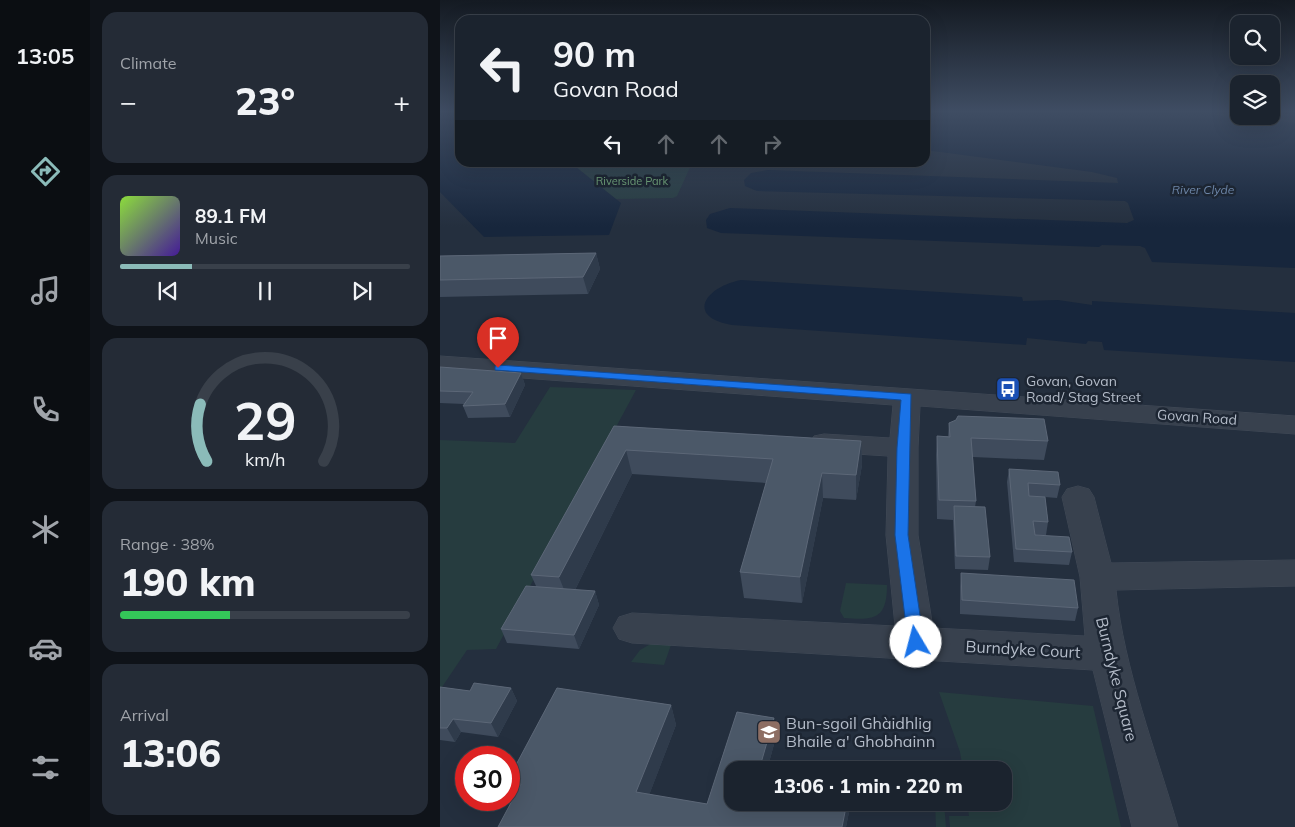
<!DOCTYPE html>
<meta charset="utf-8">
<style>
:root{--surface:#1b232e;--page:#242b36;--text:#f1f3f6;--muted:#a0a4aa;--line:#39404a;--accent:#8bbbb9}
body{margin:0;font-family:Mulish,sans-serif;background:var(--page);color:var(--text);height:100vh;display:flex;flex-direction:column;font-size:19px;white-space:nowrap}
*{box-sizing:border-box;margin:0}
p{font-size:16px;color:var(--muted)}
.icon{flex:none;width:28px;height:28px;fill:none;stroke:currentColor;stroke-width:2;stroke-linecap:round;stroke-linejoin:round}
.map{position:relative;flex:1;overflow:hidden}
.drawer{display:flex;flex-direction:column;gap:12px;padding:12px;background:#0f1319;width:350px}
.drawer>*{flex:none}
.banner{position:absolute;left:15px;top:15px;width:475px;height:152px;border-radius:15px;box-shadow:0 5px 20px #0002,0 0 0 1px var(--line);background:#1b232e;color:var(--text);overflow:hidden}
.tools{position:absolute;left:790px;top:15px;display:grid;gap:10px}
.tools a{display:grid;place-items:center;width:50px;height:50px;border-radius:10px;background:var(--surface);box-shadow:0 5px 20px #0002,0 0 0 1px var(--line);font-size:25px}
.speed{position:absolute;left:15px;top:746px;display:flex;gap:10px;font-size:25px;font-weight:700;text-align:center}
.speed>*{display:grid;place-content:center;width:65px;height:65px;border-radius:50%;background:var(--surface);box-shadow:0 5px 20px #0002,0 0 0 1px var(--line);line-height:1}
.speed .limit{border:8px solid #d22;background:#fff;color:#111}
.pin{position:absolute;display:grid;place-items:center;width:42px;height:42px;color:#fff;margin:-51px -21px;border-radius:50% 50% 50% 0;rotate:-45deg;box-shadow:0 0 5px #0007}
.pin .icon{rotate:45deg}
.me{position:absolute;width:55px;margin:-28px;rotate:352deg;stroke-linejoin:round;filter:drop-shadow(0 0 4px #0008)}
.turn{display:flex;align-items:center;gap:18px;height:105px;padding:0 15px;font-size:22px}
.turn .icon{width:65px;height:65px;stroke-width:2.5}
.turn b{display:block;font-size:35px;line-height:42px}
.lanes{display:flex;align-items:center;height:48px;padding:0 15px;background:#0003;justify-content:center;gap:25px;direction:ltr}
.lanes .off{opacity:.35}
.big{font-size:38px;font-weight:800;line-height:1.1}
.drawer .widget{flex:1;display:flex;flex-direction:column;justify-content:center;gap:8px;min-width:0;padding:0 18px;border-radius:15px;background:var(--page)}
.drawer .dial{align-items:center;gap:0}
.dial svg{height:130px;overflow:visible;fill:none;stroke:var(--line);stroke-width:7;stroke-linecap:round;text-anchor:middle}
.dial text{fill:var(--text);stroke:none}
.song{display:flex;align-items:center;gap:15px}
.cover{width:60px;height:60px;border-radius:8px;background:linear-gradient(135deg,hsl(90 70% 55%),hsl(260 70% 35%))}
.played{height:5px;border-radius:2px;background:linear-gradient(90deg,var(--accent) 25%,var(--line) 25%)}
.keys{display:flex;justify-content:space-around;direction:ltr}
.heat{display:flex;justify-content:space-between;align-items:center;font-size:28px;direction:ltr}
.charge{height:8px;border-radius:4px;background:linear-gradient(90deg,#34c759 38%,var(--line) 0)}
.trip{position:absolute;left:284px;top:761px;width:288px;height:50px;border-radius:15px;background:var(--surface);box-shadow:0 5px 20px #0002,0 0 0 1px var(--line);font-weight:800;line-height:50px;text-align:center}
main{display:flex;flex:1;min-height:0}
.dock{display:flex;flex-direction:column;width:90px;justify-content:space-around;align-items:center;background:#0b0e12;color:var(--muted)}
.dock .icon{width:35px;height:35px}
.dock .selected{color:var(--accent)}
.dock b{font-size:22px;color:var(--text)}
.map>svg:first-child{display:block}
.green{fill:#263c3f}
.water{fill:#17263c}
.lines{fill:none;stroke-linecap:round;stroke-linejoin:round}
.minor-casing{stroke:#414a57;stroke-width:1}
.minor{fill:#38414e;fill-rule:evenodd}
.wall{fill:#3f4b5c}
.shaded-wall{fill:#2f3b4b}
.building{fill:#4b5868;stroke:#5c6777}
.route{fill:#1a73e8;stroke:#114b97}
.labels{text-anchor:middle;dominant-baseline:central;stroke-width:5;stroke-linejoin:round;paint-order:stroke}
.far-park-label{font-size:11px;fill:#6b9a76;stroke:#1d2633}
.far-water-label{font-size:12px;font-style:italic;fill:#6d86a8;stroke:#1d2633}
.poi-label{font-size:14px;fill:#b4bcc9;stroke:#1d2633;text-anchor:start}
.street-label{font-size:14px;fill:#b4bcc9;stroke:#1d2633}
.near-street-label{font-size:16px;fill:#b4bcc9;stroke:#1d2633}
.near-poi-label{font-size:16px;fill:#b4bcc9;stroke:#1d2633;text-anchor:start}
</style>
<main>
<nav class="dock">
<b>13:05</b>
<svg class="icon selected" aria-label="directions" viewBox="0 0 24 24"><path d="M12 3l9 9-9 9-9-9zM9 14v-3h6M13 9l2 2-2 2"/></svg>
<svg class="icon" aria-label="music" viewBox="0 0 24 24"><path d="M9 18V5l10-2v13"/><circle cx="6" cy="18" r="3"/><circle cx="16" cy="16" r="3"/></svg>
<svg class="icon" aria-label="phone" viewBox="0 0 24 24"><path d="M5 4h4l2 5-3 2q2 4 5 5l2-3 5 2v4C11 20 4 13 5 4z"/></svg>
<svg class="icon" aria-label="climate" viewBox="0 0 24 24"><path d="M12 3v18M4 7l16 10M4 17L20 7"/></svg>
<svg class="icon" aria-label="car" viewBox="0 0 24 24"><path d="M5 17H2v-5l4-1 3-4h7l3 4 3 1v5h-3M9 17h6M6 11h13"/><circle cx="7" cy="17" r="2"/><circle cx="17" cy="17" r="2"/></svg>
<svg class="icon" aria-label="filters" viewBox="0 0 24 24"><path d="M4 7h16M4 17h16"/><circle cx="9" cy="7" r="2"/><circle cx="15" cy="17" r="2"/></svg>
</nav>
<section class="drawer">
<div class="widget"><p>Climate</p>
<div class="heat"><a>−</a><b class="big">23°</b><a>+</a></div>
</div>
<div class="widget">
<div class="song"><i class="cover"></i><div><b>89.1 FM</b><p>Music</p></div></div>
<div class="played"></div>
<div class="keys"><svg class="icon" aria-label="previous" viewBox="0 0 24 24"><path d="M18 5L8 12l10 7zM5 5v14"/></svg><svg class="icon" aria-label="pause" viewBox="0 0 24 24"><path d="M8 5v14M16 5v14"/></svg><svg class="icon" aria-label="next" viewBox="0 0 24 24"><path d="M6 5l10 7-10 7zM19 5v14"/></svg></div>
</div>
<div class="widget dial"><svg viewBox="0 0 100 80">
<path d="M14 69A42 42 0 1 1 86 69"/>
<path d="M14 69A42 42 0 0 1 10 34" stroke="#8bbbb9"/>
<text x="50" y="56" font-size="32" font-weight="700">29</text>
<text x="50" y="72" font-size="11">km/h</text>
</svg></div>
<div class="widget"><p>Range · 38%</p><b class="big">190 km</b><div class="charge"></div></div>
<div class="widget"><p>Arrival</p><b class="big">13:06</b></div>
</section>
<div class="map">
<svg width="855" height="827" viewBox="0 0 855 827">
<rect width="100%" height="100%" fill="#242f3e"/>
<path class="green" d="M 131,163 L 252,163 L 237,196 L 233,198 L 175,199 Z
M 110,387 L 196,390 L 56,649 L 27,650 L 0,690 L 0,440 L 75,443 Z
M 406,583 L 447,585 C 447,620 434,620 404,618 L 400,611 Z
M 214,642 L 232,642 L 224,665 L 191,662 L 200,650 Z
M 499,692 L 653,706 L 681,827 L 510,827 L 509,816 L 529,816 L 527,803 L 562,802 L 562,770 L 523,770 L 520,752 Z
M 495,803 L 504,803 L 506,827 L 496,827 Z"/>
<path class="water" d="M 0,112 L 20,112 L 20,162 L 131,163 L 181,203 L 169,235 L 44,237 L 0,192 Z
M 485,112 L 748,112 L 855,123 L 855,268 L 712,262 L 705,248 L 700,246 L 662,245 L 659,247 L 281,233 L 267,228 L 266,220 L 270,214 L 290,208 L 687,223 L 694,220 L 688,203 L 685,201 L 317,191 L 305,186 L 304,180 L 311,173 L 328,170 L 678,183 L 677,178 L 652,172 L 485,150 Z
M 301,280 L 582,297 L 583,301 L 618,300 L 652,305 L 652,301 L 855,313 L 855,362 L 664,350 L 662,342 L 648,341 L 646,344 L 587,338 L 586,345 L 292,325 C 245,317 265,287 301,280 Z"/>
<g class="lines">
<defs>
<path id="minor" d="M 0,356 L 855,416 L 855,434 L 480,406 L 478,448 L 478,535 L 493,628 L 645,636 L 640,577 L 622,497 L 627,489 L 638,486 L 649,489 L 654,497 L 671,563 L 855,560 L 855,586 L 676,590 C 684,669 716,751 738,827 L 692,827 L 653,670 L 192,643 L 179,639 L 173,628 L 179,617 L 192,613 L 455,626 L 446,535 L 448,456 L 384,452 L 374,450 L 370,443 L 374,436 L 384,434 L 450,438 L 453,405 L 0,372 Z"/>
</defs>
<use href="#minor" class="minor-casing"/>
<use href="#minor" class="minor"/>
</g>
<path class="wall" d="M 357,162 L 413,162 L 412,165 Z
M 156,253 L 160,269 L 148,294 L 0,297 L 0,256 Z
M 0,367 L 81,373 L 85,385 L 70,417 L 28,418 L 23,406 L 24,404 L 0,403 Z
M 509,423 L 608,441 L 604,460 L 533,457 L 536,501 L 535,507 L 550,557 L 548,570 L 515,569 L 513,520 L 497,519 L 496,455 L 497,436 L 508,436 Z
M 174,426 L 421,441 L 422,465 L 416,500 L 383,498 L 362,603 L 304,598 L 300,572 L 326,483 L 192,474 L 135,590 L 155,591 L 159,605 L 139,649 L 67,643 L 61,629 L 96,586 L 91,575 Z
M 569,469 L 620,485 L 617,498 L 605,497 L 608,522 L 606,535 L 595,535 L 632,552 L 629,565 L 574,562 L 567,482 Z
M 521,573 L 638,608 L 635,621 L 520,614 L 520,586 Z
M 0,687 L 30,691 L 71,688 L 77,701 L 58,737 L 21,732 L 15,742 L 0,740 Z
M 117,688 L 231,705 L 236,725 L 209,795 L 267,804 L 297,712 L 334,718 L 336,737 L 327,770 L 292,770 L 292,802 L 410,802 L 410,807 L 406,827 L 58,827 L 75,795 L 69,785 L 69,778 Z"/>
<path class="shaded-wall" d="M 156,253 L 160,269 L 148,294 L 143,277 Z
M 81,373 L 85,385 L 70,417 L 65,404 Z
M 421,441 L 422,465 L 416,500 L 416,475 Z
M 186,450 L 192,474 L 129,602 L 119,577 Z
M 382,473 L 383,498 L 362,603 L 360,577 Z
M 155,591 L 159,605 L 139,649 L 134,635 Z
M 71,688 L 77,701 L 58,737 L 51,723 Z
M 231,705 L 236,725 L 203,811 L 196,792 Z
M 334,718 L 336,737 L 327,770 L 319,770 Z
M 13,719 L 21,732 L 15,742 L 7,728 Z
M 407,802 L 410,802 L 410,807 L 406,827 L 402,827 Z"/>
<path class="building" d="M 156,253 L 143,277 L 0,280 L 0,256 Z
M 0,367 L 81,373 L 65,404 L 23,406 L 33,392 L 0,391 Z
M 518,416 L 604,419 L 608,441 L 531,438 L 536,501 L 499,500 L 497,436 L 510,437 L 509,423 L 516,420 Z
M 174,426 L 421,441 L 416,475 L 382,473 L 360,577 L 300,572 L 333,459 L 186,450 L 119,577 L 91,575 Z
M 569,469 L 618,472 L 620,485 L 588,483 L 589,496 L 605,497 L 608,522 L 593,521 L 595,535 L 629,537 L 632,552 L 576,549 Z
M 514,506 L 545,507 L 550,557 L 516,556 Z
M 521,573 L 634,580 L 638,608 L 522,600 Z
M 86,586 L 155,591 L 134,635 L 61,629 Z
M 34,683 L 71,688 L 51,723 L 13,719 L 7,728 L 0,728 L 0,687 L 30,691 Z
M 117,688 L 231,705 L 196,792 L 267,804 L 297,712 L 334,718 L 319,770 L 292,770 L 292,802 L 407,802 L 402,827 L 58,827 L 81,784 L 69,782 L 69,778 Z"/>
<linearGradient id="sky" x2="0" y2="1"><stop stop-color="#141a22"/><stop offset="0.49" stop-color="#3f4d63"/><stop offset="1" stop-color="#3f4d63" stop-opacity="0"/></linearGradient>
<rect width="855" height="227" fill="url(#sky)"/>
<path class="route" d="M 58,365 L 471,394 L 468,535 L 484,642 L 482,647 L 476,649 L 471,647 L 468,642 L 455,535 L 457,448 L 461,400 L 55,370 L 55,366 Z"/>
<defs>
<symbol id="bus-square" viewBox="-11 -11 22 22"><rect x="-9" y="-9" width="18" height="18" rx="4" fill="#1a4fb4" stroke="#1d2633"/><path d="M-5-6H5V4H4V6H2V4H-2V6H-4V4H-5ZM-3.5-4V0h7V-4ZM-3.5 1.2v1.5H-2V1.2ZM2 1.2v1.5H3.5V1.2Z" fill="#fff"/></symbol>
<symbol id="school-square" viewBox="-11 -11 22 22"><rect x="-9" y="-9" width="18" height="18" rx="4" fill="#8d6e63" stroke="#1d2633"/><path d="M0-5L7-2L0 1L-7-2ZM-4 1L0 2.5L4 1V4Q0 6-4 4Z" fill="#fff"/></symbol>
</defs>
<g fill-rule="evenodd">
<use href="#bus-square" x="554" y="375" width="28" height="28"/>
<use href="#school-square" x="315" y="718" width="28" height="28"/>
</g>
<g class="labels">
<g class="far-park-label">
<text x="192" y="181">Riverside Park</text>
</g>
<g class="far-water-label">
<text x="763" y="189">River Clyde</text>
</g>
<g class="poi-label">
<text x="586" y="381">Govan, Govan<tspan x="586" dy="16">Road/ Stag Street</tspan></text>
</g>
<g class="street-label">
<text transform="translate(757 417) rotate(4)">Govan Road</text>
</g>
<g class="near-street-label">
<text transform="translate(583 649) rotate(3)">Burndyke Court</text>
<text transform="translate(677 679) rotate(76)">Burndyke Square</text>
</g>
<g class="near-poi-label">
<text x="346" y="723">Bun-sgoil Ghàidhlig<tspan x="346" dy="18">Bhaile a' Ghobhainn</tspan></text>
</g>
</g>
</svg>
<div class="tools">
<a><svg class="icon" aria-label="search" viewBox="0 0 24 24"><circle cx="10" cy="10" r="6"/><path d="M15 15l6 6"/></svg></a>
<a><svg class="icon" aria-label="layers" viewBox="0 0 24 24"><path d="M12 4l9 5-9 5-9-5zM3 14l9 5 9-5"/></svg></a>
</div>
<div class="speed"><div class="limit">30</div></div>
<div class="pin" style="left:58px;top:368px;background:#d93025"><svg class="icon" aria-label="arrive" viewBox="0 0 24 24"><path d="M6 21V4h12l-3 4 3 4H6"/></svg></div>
<svg class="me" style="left:476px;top:642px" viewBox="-20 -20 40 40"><circle r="19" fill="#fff"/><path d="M0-13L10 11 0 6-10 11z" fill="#1a73e8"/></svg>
<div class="trip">13:06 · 1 min · 220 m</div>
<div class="banner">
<div class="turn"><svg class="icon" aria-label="left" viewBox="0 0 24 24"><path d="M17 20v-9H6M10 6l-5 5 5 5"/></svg><div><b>90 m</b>Govan Road</div></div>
<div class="lanes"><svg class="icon" aria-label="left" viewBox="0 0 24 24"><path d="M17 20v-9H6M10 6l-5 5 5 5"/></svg><svg class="icon off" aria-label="ahead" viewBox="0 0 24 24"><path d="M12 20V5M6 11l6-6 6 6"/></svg><svg class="icon off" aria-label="ahead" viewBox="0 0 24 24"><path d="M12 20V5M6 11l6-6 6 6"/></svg><svg class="icon off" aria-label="right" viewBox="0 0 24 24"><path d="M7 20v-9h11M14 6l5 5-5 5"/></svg></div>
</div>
</div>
</main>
